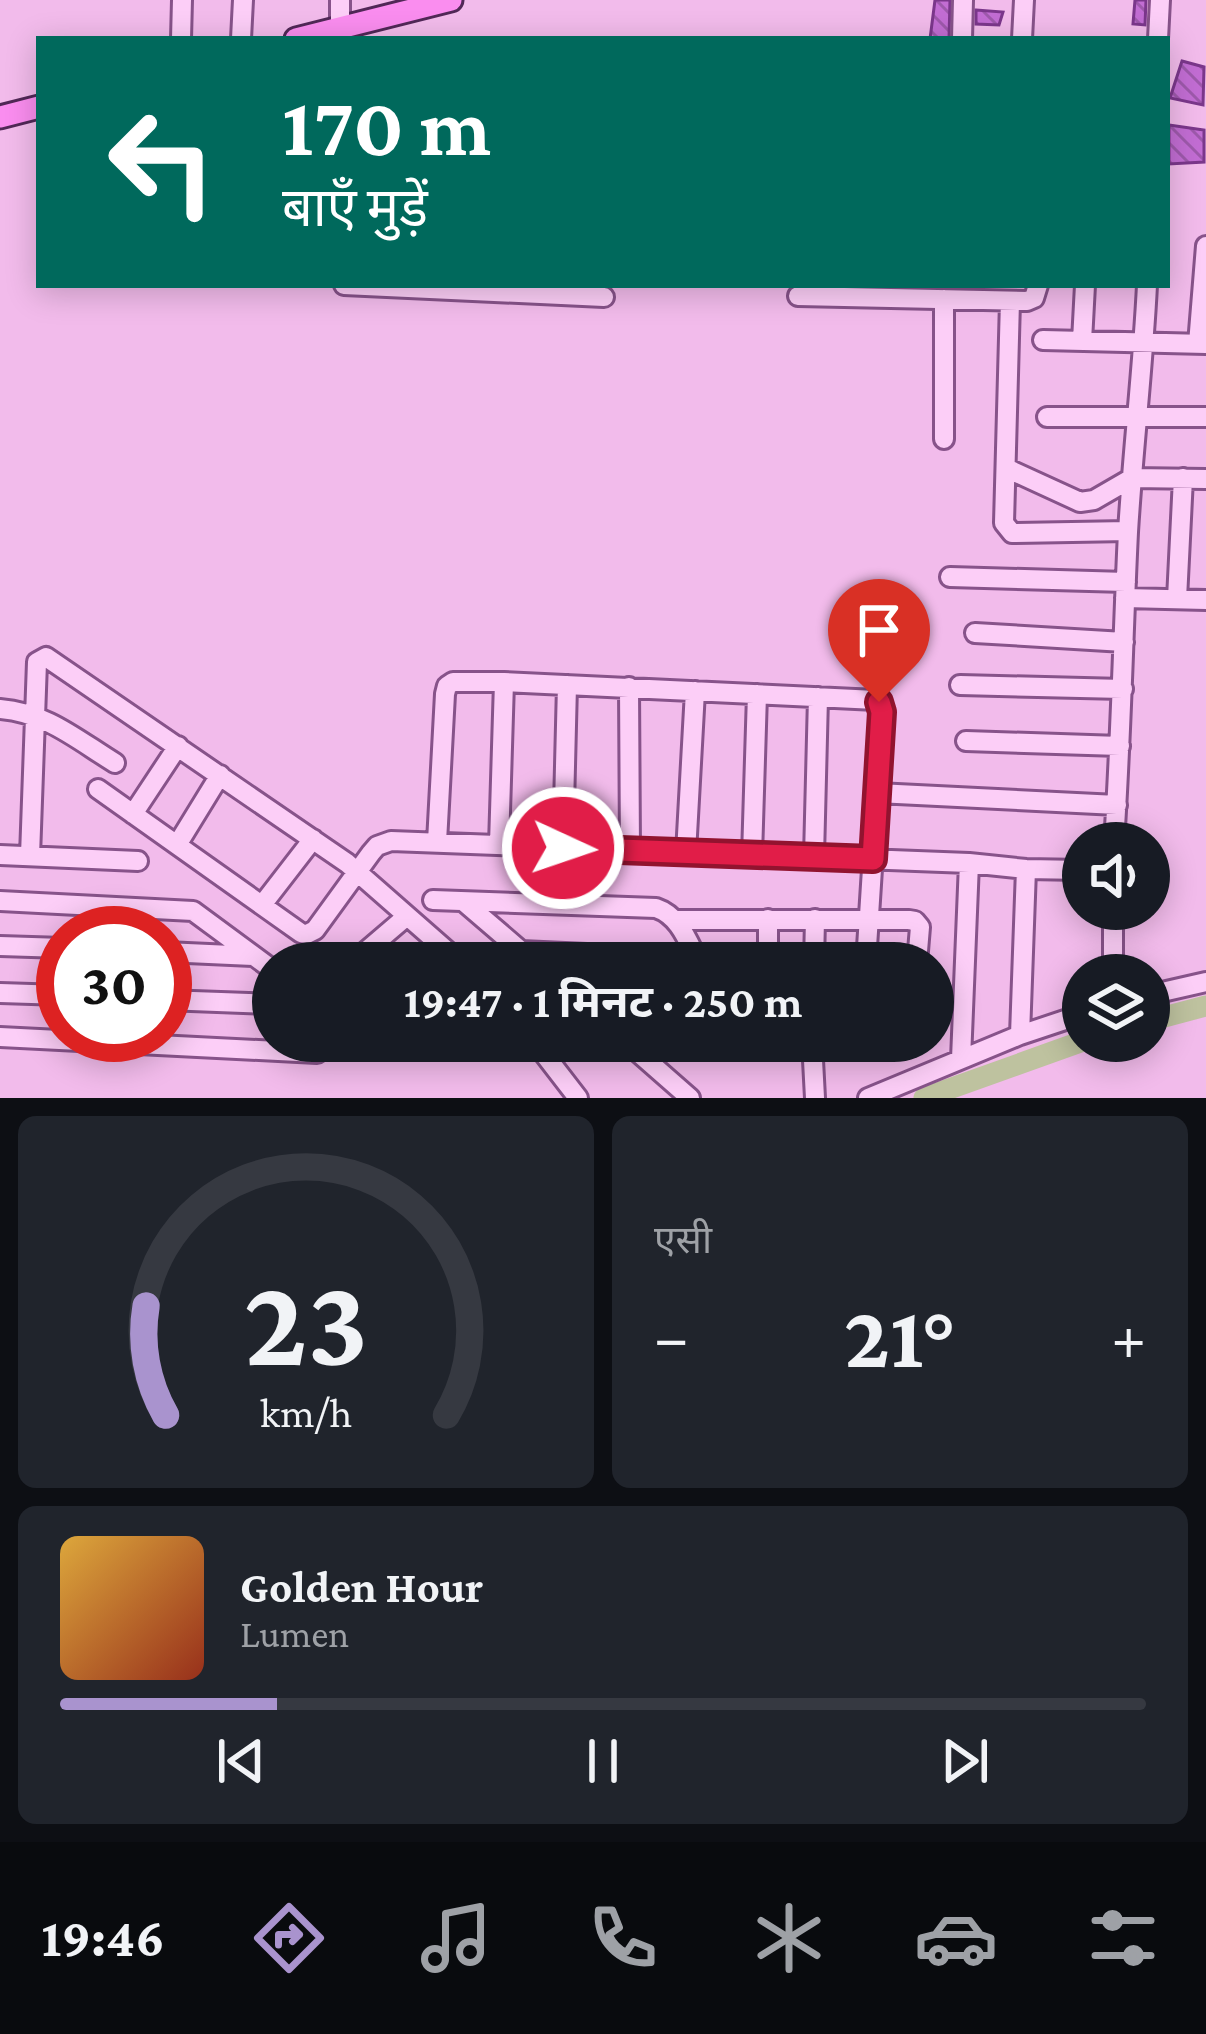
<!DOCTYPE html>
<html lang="hi">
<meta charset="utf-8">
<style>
:root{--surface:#171b24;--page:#20242c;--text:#f1f3f6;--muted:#9ea1a6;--line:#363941;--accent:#a993ce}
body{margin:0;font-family:"Crimson Pro","Noto Sans Devanagari",serif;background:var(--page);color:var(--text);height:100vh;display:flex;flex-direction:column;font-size:45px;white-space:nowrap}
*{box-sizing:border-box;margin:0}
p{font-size:39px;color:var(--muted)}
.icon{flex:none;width:66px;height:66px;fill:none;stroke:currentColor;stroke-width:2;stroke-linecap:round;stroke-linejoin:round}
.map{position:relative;height:1098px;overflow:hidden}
.side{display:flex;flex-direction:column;gap:18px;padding:18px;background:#0d0f14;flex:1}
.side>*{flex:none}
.guide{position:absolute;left:36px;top:36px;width:1134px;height:252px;border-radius:0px;box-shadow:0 6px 30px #0003;background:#00695c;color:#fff;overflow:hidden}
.fabs{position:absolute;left:1062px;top:822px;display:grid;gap:24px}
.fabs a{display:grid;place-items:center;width:108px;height:108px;border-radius:50%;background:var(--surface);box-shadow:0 6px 30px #0003;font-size:60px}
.speed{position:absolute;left:36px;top:906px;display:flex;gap:24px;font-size:60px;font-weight:700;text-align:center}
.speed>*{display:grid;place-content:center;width:156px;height:156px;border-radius:50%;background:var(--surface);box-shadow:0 6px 30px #0003;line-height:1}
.speed .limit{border:18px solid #d22;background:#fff;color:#111}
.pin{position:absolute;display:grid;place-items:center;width:102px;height:102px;color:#fff;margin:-123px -51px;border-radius:50% 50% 50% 0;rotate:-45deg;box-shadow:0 0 12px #0007}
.pin .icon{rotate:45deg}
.me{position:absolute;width:132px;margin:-66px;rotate:93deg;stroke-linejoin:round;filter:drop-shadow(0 0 9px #0008)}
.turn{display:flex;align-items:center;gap:42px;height:252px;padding:0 48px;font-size:54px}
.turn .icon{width:156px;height:156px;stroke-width:2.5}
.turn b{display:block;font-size:84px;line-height:102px}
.big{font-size:90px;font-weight:700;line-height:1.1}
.side .widget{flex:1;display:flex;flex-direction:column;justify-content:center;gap:18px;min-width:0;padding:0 42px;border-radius:18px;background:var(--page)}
.side .dial{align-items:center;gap:0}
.dial svg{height:312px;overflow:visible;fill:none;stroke:var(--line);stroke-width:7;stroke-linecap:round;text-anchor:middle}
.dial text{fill:var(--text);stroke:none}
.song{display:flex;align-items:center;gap:36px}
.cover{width:144px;height:144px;border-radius:18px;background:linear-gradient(135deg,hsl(40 70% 55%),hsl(10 70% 35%))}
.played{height:12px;border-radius:6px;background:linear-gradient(90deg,var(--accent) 20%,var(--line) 20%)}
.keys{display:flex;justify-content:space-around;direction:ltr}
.heat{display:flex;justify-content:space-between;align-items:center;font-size:66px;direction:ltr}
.side .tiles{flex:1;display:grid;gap:18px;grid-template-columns:1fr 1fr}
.widget:last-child{grid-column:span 2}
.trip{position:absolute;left:252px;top:942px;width:702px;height:120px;border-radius:60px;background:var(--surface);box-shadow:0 6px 30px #0003;font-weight:700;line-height:120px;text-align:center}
.dock{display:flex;height:192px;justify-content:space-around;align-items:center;background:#090b0e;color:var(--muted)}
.dock .icon{width:84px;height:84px}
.dock .selected{color:var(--accent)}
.dock b{font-size:54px;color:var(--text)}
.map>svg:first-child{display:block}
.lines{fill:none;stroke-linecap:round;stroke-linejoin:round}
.river{stroke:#bec29f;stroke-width:21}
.building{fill:url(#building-back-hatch);stroke:#7b378b;stroke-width:3}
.minor-casing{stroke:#87538a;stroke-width:24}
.major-casing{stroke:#512857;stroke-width:27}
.minor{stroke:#fccef7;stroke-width:18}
.major{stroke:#fa8def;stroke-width:21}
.route-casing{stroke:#92132f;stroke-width:30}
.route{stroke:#e11d48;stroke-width:21}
</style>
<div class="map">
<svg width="1206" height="1098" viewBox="0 0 1206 1098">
<defs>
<pattern id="building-back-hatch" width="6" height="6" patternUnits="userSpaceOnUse" patternTransform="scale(3)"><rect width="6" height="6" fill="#c26dd3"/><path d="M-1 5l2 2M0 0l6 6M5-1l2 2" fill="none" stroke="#9e59ac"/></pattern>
</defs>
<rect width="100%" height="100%" fill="#f2bbeb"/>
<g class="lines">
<path class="river" d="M 1149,1021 L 1206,1006
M 924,1098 L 1083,1041"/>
</g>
<path class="building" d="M 935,0 L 950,0 L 949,39 L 930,39 Z
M 1135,0 L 1146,0 L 1145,25 L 1133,24 Z
M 976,10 L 1003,12 L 999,25 L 976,24 Z
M 1182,61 L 1204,67 L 1203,105 L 1170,98 Z
M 1169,125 L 1204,130 L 1204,162 L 1169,164 Z"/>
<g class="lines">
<defs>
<path id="minor" d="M 340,28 L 340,0
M 181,39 L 182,0
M 241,39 L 243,0
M 962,39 L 963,0
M 1022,39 L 1024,0
M 1158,39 L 1160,0
M 344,285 L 604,297
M 798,296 L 1027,301 L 1034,298 L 1038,285
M 1010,301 L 1004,523 L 1012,533 L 1128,531
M 1043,340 L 1206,344
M 1082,341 L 1085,285
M 1198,344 L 1206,246
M 1047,417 L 1206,417
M 944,439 L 944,299
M 1006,468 L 1080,502 L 1094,500 L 1132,478 L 1206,479
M 950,577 L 1126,582
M 1125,598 L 1206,600
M 1177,599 L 1183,478
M 975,633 L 1124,642
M 960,685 L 1123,689
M 629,687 L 630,850
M 0,709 C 47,713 76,739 115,763
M 966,741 L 1120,746
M 98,789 L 301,933 L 307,934 L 315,930 L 371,853 L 377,846 L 391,841 L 969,863 L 1026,869 L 1083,870
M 877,793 L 1117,805
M 133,814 L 178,746
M 437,842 L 445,694 L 447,686 L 453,682 L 504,682 L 876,700 L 882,712 L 866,963
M 1114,843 C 1121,739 1123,636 1128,532 C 1133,449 1143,367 1147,285
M 177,845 L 220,775
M 499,845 L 504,682
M 563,847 L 567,685
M 686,853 L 695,691
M 0,855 L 138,861
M 30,856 L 37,662 L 46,657 L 347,863 L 461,963
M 752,856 L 757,694
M 814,857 L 818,697
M 433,900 L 656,908 C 680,916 688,942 699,963
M 0,901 L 193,911 L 273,970
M 464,902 L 527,956
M 262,905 L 313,839
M 1113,909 L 1113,975
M 768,919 L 768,963
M 676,920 L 909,920 L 915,921 L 920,927 L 917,963
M 0,946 L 63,948
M 521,951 L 697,959
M 165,952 L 253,956
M 352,963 L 407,916
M 814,963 L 815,919
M 0,993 L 63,995
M 1149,995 L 1206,982
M 165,1000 L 273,1004
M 1020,1035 L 1026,869
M 0,1037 L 317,1053
M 534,1041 L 578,1098
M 625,1041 L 690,1098
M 812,1041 L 815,1098
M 961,1059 L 969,863
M 868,1098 L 1020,1035 L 1083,1014"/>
<path id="major" d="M 296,39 L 451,0
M 0,117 L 39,107"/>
</defs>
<use href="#minor" class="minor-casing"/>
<use href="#major" class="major-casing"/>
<use href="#minor" class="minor"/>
<use href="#major" class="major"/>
</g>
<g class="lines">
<defs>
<path id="route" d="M 563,848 L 873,859 L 882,712 L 879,702"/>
</defs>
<use href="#route" class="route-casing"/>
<use href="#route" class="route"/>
</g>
</svg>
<div class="fabs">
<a><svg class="icon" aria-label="sound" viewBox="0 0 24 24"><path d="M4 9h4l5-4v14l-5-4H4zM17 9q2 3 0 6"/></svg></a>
<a><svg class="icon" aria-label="layers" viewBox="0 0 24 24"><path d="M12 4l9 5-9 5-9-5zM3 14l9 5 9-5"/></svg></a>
</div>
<div class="speed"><div class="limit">30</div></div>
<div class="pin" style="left:879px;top:702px;background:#d93025"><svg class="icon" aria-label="arrive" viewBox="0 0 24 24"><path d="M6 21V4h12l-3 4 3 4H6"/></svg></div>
<svg class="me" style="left:563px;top:848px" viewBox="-20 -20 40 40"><circle r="17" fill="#e11d48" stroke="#fff" stroke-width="3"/><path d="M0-11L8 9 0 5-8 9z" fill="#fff"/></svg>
<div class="trip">19:47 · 1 मिनट · 250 m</div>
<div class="guide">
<div class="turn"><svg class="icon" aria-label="left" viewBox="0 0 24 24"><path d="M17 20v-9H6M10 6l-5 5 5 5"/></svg><div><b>170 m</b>बाएँ मुड़ें</div></div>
</div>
</div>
<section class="side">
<div class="tiles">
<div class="widget dial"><svg viewBox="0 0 100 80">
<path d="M14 69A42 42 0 1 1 86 69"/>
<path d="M14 69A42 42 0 0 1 9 41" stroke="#a993ce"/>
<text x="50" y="56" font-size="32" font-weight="700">23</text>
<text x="50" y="72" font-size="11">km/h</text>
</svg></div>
<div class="widget"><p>एसी</p>
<div class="heat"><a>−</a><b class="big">21°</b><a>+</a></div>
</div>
<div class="widget">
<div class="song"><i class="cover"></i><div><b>Golden Hour</b><p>Lumen</p></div></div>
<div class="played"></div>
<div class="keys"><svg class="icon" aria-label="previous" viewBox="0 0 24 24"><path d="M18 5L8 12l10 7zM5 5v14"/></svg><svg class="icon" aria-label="pause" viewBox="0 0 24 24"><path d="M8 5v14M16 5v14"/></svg><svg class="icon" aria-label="next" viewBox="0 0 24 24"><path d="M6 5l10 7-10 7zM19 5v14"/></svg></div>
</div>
</div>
</section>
<nav class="dock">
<b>19:46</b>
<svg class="icon selected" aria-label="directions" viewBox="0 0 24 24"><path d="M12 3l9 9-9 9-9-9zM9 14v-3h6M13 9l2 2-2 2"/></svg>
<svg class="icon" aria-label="music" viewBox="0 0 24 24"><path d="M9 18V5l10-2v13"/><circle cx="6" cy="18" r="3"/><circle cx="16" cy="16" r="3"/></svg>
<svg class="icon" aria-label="phone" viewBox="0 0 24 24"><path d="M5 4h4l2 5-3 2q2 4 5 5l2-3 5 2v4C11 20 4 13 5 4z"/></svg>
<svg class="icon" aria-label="climate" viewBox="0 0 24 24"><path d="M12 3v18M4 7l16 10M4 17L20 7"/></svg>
<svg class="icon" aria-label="car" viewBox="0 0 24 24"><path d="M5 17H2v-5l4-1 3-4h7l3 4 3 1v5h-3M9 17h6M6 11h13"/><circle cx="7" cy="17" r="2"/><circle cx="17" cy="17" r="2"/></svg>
<svg class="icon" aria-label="filters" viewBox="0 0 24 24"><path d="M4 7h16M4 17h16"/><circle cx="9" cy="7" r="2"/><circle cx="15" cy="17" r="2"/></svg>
</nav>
